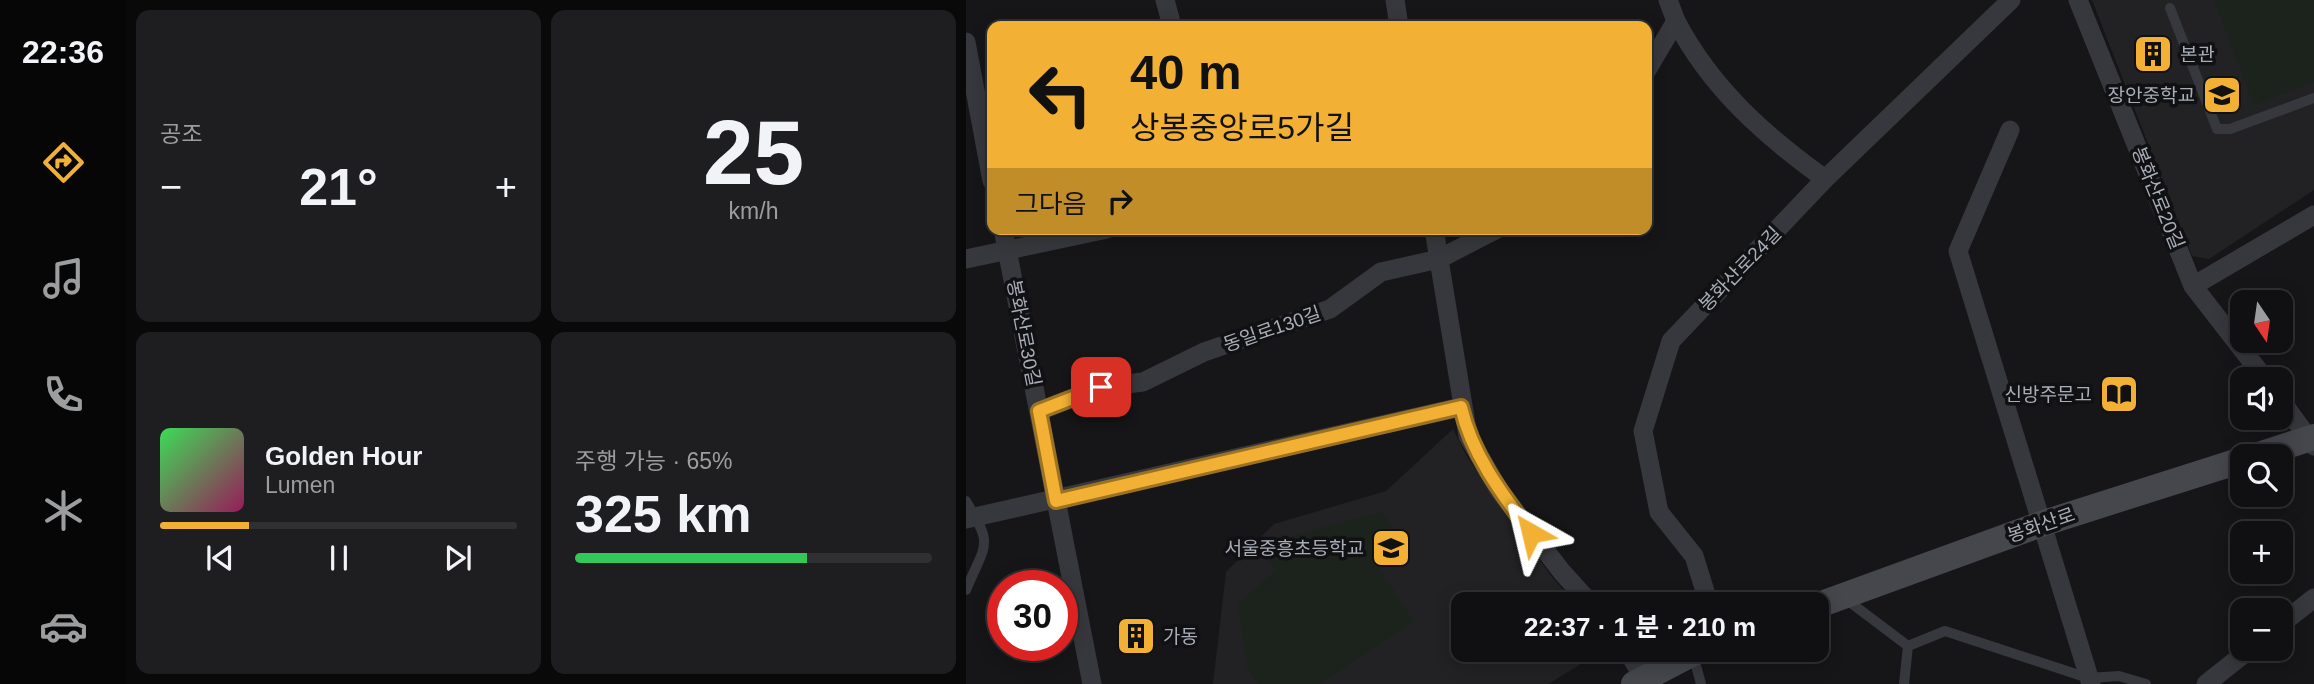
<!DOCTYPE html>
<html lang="ko">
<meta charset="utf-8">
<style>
:root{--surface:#101012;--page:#1e1e20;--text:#f1f3f6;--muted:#9c9d9f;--line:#303032;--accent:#f2b134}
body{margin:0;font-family:Arial,"Noto Sans KR",sans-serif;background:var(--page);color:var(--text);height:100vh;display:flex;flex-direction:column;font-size:26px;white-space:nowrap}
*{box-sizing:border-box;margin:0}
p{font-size:23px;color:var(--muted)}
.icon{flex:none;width:38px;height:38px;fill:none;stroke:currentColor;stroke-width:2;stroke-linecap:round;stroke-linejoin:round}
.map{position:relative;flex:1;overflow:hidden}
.sheet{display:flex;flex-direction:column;gap:10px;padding:10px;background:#09090a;width:840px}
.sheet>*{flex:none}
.top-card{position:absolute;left:21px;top:21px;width:665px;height:214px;border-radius:14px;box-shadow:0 4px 18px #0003,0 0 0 2px var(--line);background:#f2b134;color:#111;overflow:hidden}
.needle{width:46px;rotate:167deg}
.buttons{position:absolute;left:1264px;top:290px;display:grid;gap:14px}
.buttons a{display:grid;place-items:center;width:63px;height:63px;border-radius:14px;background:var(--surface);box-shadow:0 4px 18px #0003,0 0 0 2px var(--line);font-size:35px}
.speed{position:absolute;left:21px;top:570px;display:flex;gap:14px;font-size:35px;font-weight:700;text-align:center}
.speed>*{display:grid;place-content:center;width:91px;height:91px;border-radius:50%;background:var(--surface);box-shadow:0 4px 18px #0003,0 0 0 2px var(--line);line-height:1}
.speed .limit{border:10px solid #d22;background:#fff;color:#111}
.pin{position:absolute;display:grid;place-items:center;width:60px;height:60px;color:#fff;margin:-30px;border-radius:14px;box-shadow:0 4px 10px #0006}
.me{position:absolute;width:77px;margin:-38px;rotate:323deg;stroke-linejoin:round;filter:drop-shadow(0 0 5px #0008)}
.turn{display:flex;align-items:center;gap:24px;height:147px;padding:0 28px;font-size:32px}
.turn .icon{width:91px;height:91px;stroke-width:2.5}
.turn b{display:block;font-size:49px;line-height:60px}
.then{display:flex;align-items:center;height:66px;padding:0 28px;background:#0003;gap:14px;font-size:26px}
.big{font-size:52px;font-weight:700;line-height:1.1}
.sheet .widget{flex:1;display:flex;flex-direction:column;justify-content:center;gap:10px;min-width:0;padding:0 24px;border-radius:14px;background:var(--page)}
.sheet .dial{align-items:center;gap:0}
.dial b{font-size:91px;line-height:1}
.song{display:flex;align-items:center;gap:21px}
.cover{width:84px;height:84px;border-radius:10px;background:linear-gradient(135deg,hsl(130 70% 55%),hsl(330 70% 35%))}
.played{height:7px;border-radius:4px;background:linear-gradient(90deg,var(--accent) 25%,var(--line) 25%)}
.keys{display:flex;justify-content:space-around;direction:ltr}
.heat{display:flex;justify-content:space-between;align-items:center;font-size:38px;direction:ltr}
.charge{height:10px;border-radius:5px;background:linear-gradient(90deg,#34c759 65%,var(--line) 0)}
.sheet .tiles{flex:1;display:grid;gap:10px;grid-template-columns:repeat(2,1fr)}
.trip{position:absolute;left:485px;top:592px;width:378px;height:70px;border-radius:14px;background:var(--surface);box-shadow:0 4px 18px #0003,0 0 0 2px var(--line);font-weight:700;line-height:70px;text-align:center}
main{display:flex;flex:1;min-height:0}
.tabs{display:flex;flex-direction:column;width:126px;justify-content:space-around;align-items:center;background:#060607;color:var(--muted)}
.tabs .icon{width:49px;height:49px}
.tabs .selected{color:var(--accent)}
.tabs b{font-size:32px;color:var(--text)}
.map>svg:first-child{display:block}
.built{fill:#222225}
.green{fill:#1c231d}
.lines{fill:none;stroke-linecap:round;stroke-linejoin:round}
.service{stroke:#37383d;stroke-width:10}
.minor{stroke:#37383d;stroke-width:19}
.secondary{stroke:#45474d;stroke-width:26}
.route-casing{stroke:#9d7322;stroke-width:18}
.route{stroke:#f2b134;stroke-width:12}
.labels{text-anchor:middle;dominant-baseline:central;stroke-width:7;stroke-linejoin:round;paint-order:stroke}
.poi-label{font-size:19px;fill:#a8adb8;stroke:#111113;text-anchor:end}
.street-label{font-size:19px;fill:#a8adb8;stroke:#111113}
</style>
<main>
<nav class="tabs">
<b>22:36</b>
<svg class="icon selected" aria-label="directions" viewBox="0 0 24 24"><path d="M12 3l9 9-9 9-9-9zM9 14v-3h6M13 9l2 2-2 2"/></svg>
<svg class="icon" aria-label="music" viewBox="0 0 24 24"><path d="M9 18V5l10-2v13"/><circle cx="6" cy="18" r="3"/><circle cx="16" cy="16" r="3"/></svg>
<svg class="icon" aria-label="phone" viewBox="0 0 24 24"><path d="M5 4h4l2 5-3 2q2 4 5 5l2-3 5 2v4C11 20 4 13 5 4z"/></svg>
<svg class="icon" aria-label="climate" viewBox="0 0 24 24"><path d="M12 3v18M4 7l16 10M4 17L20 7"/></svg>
<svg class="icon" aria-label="car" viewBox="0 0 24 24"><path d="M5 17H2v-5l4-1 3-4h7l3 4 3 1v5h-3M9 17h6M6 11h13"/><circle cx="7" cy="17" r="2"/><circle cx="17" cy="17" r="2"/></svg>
</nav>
<section class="sheet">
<div class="tiles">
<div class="widget"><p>공조</p>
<div class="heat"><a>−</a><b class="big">21°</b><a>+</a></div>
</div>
<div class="widget dial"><b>25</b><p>km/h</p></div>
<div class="widget">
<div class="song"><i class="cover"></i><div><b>Golden Hour</b><p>Lumen</p></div></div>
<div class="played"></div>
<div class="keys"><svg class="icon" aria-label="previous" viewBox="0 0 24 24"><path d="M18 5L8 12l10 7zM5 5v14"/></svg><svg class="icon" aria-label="pause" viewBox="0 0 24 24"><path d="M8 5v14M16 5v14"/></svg><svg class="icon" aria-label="next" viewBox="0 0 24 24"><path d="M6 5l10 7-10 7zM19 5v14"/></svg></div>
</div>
<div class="widget"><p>주행 가능 · 65%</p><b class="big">325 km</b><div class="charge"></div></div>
</div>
</section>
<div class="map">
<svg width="1348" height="684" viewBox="0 0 1348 684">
<rect width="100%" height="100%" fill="#161618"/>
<path class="built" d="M 1126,0 L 1348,0 L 1348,190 L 1243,259 L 1226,256 Z
M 487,429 L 500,455 L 585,576 L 610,604 L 497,604 L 497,649 L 624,649 L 620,661 L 582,684 L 247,684 L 260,572 L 308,524 L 420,491 Z"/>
<path class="green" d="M 1248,0 L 1348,0 L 1348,82 L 1288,105 Z
M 415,512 L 433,536 L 405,556 L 448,622 L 353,684 L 292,684 L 281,667 L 272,603 L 311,570 L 298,554 L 312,540 Z"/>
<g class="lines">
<path class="service" d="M 1204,8 L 1251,129 L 1264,129 L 1348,98
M 0,501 C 28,547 20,542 0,590
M 881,600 L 942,646
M 942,646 L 979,631 L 1122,678 L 1153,676 L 1180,684
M 727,654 L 735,684
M 938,684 L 942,646"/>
<path class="minor" d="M 199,0 L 206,26
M 429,0 L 433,26
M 1112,0 L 1227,286 L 1300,380
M 710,21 C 745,88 798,135 859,179
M 0,42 L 26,181
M 681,70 L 710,21 L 702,0
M 1044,130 L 992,251 L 1125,684
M 37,229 L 126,684
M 468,229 L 502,436 L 533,490 L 596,572 L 625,604
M 0,259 L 141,229
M 1227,286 L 1348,215
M 1314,399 L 1348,446
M 73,411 L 135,387 L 177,382 L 238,352 L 364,309 L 415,272 L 473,259 L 531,229
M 0,519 L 495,407
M 743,604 L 728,556 L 693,512 L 677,431 L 705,341 L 859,179 L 1045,0
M 1314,625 L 1348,598
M 660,649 L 678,678
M 1240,684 L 1284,649"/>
<path class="secondary" d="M 1286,457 L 1348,437
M 850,606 L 1078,523 L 1276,460
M 668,684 L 735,649"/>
</g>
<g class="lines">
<defs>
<path id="route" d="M 135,387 L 73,411 L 90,501 L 495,407 C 506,455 536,494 565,533"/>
</defs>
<use href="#route" class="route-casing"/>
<use href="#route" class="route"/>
</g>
<defs>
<symbol id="building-square" viewBox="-11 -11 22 22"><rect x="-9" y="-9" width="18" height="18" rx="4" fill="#f2b134" stroke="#111113"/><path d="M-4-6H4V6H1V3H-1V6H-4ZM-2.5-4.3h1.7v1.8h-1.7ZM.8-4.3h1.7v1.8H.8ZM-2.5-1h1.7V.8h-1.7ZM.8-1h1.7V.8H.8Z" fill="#111"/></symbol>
<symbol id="school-square" viewBox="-11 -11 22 22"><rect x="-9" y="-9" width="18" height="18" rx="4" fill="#f2b134" stroke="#111113"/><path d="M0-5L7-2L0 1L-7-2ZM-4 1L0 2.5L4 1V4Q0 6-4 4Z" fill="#111"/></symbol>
<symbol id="library-square" viewBox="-11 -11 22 22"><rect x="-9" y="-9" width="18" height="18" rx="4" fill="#f2b134" stroke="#111113"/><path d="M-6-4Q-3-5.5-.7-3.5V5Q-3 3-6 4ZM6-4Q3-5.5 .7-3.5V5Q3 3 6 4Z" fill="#111"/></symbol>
</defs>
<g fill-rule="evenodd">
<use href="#building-square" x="1165" y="32" width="44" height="44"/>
<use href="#school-square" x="1234" y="73" width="44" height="44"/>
<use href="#library-square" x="1131" y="372" width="44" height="44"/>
<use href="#school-square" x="403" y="526" width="44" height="44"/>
<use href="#building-square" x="148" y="614" width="44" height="44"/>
</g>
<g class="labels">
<g class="poi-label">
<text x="1214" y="54" text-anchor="start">본관</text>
<text x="1229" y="95">장안중학교</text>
<text x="1126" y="394">신방주문고</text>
<text x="398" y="548">서울중흥초등학교</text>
<text x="197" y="636" text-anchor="start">가동</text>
</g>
<g class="street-label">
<text transform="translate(1192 198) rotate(68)">봉화산로20길</text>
<text transform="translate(774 269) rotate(-46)">봉화산로24길</text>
<text transform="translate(306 329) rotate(-19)">동일로130길</text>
<text transform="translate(58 333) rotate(79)">봉화산로30길</text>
<text transform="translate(1075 525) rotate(-19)">봉화산로</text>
</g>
</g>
</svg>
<div class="buttons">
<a><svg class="needle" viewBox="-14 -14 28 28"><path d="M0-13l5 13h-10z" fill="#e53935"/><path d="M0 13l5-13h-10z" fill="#9c9d9f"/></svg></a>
<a><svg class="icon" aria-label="sound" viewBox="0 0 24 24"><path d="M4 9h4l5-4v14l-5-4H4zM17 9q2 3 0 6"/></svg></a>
<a><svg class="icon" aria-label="search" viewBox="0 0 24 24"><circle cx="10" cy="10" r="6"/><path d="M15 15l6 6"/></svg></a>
<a>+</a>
<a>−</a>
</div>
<div class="speed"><div class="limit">30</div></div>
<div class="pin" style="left:135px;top:387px;background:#d93025"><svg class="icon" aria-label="arrive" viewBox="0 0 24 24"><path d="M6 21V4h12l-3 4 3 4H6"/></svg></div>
<svg class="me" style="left:565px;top:533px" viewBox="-20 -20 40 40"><path d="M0-17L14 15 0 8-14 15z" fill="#f2b134" stroke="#fff" stroke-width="4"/></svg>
<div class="trip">22:37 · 1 분 · 210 m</div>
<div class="top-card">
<div class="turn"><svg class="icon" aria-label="left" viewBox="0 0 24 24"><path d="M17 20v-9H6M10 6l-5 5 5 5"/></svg><div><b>40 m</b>상봉중앙로5가길</div></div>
<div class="then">그다음<svg class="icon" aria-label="right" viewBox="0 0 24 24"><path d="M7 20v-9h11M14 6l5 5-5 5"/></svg></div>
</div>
</div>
</main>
